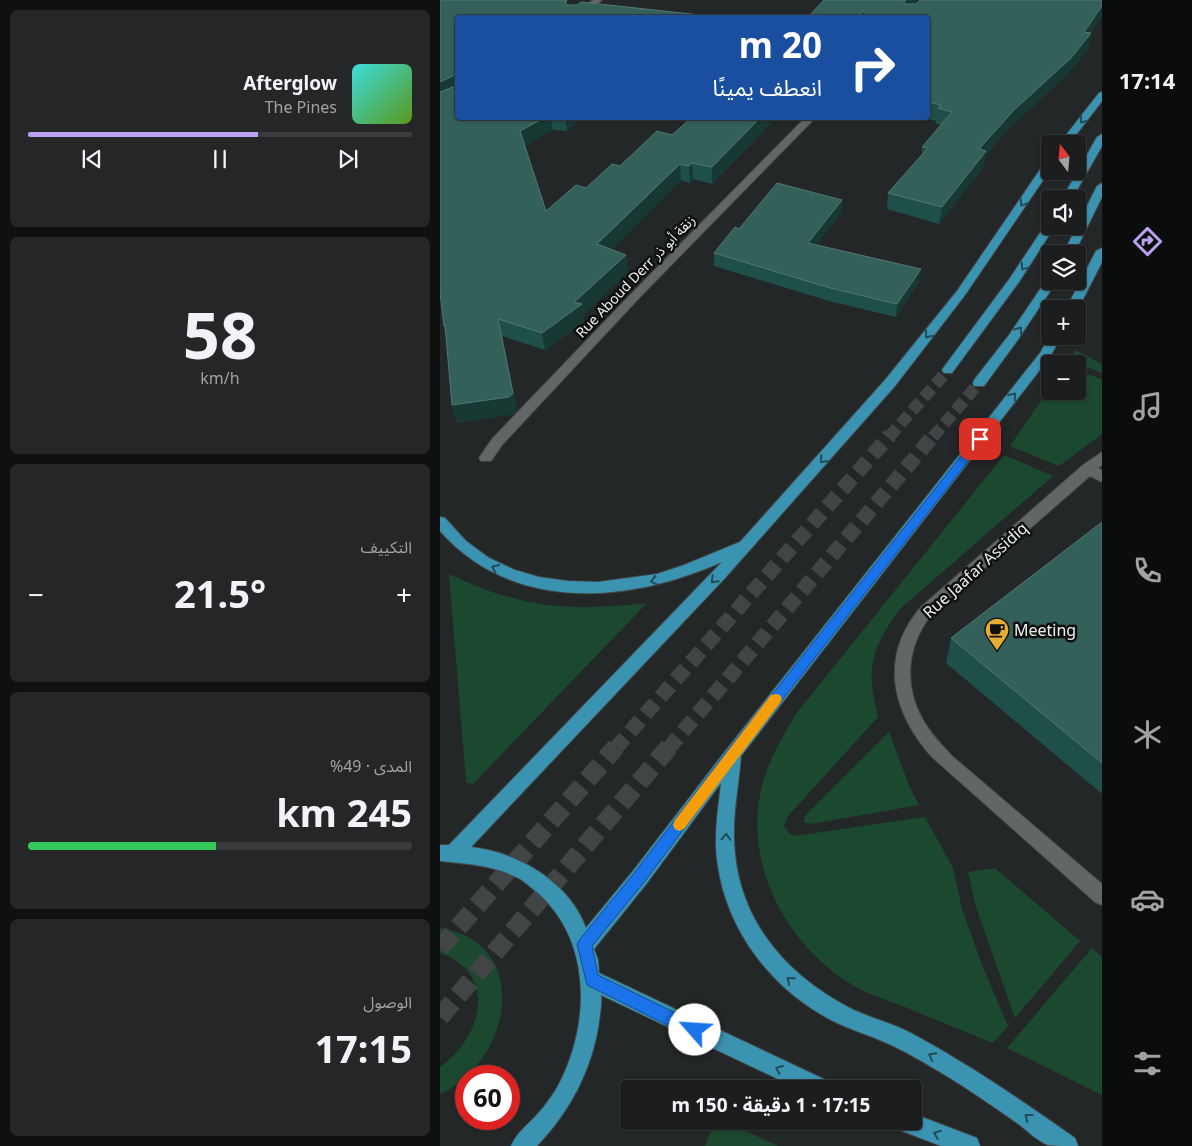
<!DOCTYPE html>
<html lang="ar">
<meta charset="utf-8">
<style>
:root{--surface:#1b1d1e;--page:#242627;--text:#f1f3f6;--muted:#a0a2a4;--line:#393b3c;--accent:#bca0f2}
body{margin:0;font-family:"Noto Sans","Noto Sans Arabic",sans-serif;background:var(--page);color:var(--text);direction:rtl;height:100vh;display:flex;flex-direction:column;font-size:19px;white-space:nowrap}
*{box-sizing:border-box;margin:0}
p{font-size:16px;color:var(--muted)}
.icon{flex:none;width:28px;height:28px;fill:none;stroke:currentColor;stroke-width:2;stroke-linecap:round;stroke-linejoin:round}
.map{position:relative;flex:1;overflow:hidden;direction:ltr}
.details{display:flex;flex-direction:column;gap:10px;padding:10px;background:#0f1010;width:440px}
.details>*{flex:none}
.top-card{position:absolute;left:15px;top:15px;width:475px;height:105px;border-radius:5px;box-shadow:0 1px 4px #0004,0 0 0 1px var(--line);direction:rtl;background:#1a4fa0;color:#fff;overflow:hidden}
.needle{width:32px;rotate:344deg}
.fabs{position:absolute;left:601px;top:135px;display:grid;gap:10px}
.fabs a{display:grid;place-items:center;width:45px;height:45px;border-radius:5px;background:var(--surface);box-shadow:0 1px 4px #0004,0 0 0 1px var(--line);font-size:25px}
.speed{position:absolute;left:15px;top:1065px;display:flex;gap:10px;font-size:25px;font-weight:700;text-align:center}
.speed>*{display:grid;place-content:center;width:65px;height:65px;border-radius:50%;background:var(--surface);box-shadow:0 1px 4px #0004,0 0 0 1px var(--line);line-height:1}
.speed .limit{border:8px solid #d22;background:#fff;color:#111}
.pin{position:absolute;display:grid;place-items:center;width:42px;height:42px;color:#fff;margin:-21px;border-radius:10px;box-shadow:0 2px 8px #0006}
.me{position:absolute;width:55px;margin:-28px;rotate:296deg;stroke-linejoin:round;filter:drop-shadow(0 0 4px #0008)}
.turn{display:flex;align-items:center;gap:18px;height:105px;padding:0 25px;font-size:22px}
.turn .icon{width:65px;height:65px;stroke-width:2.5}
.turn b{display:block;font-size:35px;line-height:42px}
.big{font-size:38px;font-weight:700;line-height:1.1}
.details .tile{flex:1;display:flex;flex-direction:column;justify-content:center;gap:8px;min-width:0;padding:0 18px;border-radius:8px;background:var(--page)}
.details .dial{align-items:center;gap:0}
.dial b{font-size:65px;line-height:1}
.song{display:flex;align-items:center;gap:15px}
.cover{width:60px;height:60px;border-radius:8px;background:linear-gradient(135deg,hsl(180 70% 55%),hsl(90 70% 35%))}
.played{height:5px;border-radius:2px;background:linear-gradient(90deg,var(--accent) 60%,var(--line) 60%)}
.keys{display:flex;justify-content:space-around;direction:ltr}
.heat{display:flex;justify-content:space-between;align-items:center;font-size:28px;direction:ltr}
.charge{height:8px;border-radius:4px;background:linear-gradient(90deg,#34c759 49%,var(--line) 0)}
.trip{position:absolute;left:180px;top:1080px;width:302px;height:50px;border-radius:5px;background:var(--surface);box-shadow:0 1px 4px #0004,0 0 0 1px var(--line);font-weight:700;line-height:50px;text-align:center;direction:rtl}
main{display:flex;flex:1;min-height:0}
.tab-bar{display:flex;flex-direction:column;width:90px;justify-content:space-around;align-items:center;background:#0b0c0c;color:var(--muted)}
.tab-bar .icon{width:35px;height:35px}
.tab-bar .current{color:var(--accent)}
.tab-bar b{font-size:22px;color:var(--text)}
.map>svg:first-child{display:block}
.green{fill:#1b492f}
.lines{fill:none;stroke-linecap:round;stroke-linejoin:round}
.major-tunnel-far2{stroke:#424546;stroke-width:12;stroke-dasharray:12 5.5;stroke-linecap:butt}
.major-tunnel-far1{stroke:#424546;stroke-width:15;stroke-dasharray:15 8;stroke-linecap:butt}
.major-tunnel{stroke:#424546;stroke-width:19;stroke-dasharray:19 9;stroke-linecap:butt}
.minor-casing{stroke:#434647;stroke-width:2}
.major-casing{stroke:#434647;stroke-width:2}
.minor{fill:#626666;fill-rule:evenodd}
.major{fill:#3b93b2;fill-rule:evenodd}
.wall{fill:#1e4f48}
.shaded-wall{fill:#173833}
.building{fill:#34605a;stroke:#517771}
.oneway{stroke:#224b59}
.route{fill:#1a73e8;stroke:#114b97}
.slow{fill:#f59e0b}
.labels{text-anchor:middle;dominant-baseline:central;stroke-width:5;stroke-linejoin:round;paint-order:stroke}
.far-street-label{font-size:14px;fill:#eef0f0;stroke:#0e1010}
.street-label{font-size:16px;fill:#eef0f0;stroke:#0e1010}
.poi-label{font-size:16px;fill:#eef0f0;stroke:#0e1010;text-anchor:start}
</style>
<main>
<nav class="tab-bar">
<b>17:14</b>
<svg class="icon current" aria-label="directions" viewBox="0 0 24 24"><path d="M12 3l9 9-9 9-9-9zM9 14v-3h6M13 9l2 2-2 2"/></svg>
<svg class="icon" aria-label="music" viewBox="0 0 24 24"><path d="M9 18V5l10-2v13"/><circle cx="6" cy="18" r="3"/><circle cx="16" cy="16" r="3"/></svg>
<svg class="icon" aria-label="phone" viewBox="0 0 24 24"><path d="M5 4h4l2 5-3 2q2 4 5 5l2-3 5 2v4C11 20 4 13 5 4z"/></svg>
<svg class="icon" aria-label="climate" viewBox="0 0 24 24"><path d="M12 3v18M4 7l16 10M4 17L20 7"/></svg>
<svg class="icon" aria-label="car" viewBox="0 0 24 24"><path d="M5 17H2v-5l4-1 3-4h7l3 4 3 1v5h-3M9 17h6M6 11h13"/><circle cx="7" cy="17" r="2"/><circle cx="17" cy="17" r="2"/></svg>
<svg class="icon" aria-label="filters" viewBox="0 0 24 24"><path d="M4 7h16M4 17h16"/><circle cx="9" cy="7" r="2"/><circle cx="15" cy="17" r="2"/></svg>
</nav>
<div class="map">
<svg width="662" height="1146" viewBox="0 0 662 1146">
<rect width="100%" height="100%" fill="#242728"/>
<path class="green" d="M 636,350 L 662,364 L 662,373 L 629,360 Z
M 638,371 L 662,379 L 662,434 L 619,466 L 570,446 L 610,388 L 610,391 L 638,391 Z
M 564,455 L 613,476 L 460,609 C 430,650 426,669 438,717 L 348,816 L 344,826 L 348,832 L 354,836 L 485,817 L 513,868 L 522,909 L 542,965 L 568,1026 L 553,1043 C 523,1031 494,1019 465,1007 C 451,1002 436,997 422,990 C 353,955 305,872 320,795 C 325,766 341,740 355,715 Z
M 9,574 C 80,608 130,612 207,603 L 33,784 L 27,783 L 26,781 Z
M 449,732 L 470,788 L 479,805 L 371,824 L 364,822 L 365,816 Z
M 555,868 L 640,941 L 575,1018 L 535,904 L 528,872 Z
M 0,928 C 94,943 71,1063 0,1094 L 0,1067 C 42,1038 59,973 0,953 Z
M 652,948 L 662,957 L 662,1095 L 567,1048 Z
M 275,1121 L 284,1121 L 338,1146 L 265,1146 Z"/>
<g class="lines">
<path class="major-tunnel-far2" d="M 449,437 L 508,370
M 493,437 L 539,383"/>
<path class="major-tunnel-far1" d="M 175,749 L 450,435
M 228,749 L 494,435"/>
<path class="major-tunnel" d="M 0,948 L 176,747
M 0,1017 L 229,747"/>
<defs>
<path id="minor" d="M 153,0 L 162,0 L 139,18 L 129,18 Z
M 365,118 L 375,118 L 200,297 L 62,445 L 51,461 L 41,461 L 39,458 L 52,439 L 192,293 Z
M 662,452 L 662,465 L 658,468 L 662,470 L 662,482 L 650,476 L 491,615 C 467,646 463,685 483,720 C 490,733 502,745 512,756 L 662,884 L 662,905 L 655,902 L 492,757 C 451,711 439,656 481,607 L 643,465 Z"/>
<path id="major" d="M 662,92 L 662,101 L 629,144 L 619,144 L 659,93 Z
M 662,134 L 662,146 L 632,199 L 622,199 L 657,137 Z
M 610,160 L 610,170 L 525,295 L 455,386 L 285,578 L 31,847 C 78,852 129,882 146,928 L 193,871 L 287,749 L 600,353 L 610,336 L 622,336 L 609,358 L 301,756 C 299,783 293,812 294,839 C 296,915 341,971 406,1006 C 426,1017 449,1022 469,1032 C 527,1063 581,1100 635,1138 L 638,1146 C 630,1146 615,1146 608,1145 C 597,1141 587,1130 577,1123 C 554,1107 530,1090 505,1075 C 485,1063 464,1050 442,1041 C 426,1034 409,1029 393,1021 C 333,990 288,933 278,866 C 273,839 278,811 281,783 L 207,883 L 154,949 L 158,960 L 159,973 L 390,1082 L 393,1089 L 359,1089 L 161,995 C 162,1004 160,1013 159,1022 C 152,1070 130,1111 97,1146 L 71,1146 C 76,1134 86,1126 95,1117 C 105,1106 115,1093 121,1080 C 152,1017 150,934 93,889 C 88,885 83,880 78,878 C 53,865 27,864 0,861 L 0,845 L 9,845 L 282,562 C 189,603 74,614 0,531 L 0,517 L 5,518 L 26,541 L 49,558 L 75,570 L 99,577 L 128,581 L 158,582 L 217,574 L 244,565 L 300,542 L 445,380 L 517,291 L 606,161 Z
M 662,183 L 662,197 L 634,254 L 623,254 L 657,186 Z
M 610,223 L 610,226 L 615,226 L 579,282 L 512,373 L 504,373 L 502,370 L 504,367 L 570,278 L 606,224 Z
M 662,248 L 662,262 L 638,309 L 626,309 L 656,251 Z
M 610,278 L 610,281 L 617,281 L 577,341 L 544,386 L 534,386 L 533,383 L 534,380 L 569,335 L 607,279 Z
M 474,1114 L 537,1138 L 540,1146 L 501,1146 L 457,1129 L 454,1121 L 474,1121 Z"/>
</defs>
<use href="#minor" class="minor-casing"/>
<use href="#major" class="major-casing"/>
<use href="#minor" class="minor"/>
<use href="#major" class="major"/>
</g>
<path class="wall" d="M 0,0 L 129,0 L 127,1 L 127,5 L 137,5 L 141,2 L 288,18 L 18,18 L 18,118 L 140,118 L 127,131 L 113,130 L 85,146 L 106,211 L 136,185 L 146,188 L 172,164 L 180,166 L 217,131 L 232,135 L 251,118 L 336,118 L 272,184 L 253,179 L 250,183 L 241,180 L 171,250 L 186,255 L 188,273 L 143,314 L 144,322 L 105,350 L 62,336 L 77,411 L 73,414 L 17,423 L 12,405 L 6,335 L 4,326 L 0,292 Z
M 384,0 L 478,0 L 474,4 L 650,33 L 648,49 L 628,74 L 570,127 L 545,156 L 543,168 L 499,224 L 447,209 L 448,193 L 482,155 L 482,147 L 501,125 L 496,124 L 496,121 L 484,118 L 488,118 L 488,18 L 367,18 Z
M 402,200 L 401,213 L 376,245 L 479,282 L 456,317 L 389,301 L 274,266 L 274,253 L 299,229 Z
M 662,522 L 662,794 L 506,663 L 511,638 Z"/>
<path class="shaded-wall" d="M 466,0 L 478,0 L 463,17 L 464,2 Z
M 662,6 L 662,17 L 646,40 L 651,33 L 648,49 L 628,74 L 570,127 L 545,156 L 543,168 L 499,224 L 502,207 L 539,149 L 644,32 Z
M 424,11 L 423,18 L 417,18 Z
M 15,75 L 18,87 L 0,99 L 0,82 Z
M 104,118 L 111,118 L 113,130 L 83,147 L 80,131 Z
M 125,118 L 140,118 L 127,131 Z
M 320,118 L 336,118 L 272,184 L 272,167 Z
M 252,163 L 253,179 L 250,183 L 249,166 Z
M 240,164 L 241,180 L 160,261 L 157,244 Z
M 402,200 L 401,213 L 368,257 L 368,243 Z
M 186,255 L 188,273 L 143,314 L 144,322 L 105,350 L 102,333 Z
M 481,269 L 479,282 L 456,317 L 457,304 Z
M 58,319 L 77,411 L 73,414 L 17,423 L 12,405 Z"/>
<path class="building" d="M 0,0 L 121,0 L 127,1 L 125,3 L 127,5 L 137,5 L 141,2 L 288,18 L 18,18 L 18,118 L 104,118 L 80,131 L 106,211 L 136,185 L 146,188 L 172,164 L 180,166 L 217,131 L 232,135 L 251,118 L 320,118 L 272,167 L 252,163 L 249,166 L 240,164 L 157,244 L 186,255 L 134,302 L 142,304 L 102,333 L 58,319 L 73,393 L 69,397 L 12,405 L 5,325 L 4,326 L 0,292 L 0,92 L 15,86 L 15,75 L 0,82 Z
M 384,0 L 466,0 L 464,2 L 464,4 L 476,4 L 480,0 L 662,0 L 662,6 L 644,32 L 651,33 L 631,58 L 573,111 L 539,149 L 546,151 L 502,207 L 448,193 L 488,148 L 482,147 L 512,112 L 498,108 L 501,105 L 488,102 L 488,18 L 431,18 L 424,11 L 417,18 L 367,18 Z
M 337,183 L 402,200 L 368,243 L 481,269 L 457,304 L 390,288 L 274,253 L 295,227 L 299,229 Z
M 662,522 L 662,763 L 511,638 Z"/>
<defs><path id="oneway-chevron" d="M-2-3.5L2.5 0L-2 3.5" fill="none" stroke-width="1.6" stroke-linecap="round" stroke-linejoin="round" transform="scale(1.25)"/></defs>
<g class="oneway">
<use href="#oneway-chevron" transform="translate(643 120) rotate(128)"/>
<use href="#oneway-chevron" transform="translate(583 203) rotate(123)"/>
<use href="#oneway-chevron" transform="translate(584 267) rotate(124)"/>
<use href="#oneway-chevron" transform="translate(579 330) rotate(-55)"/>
<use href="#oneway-chevron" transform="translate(488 335) rotate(128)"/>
<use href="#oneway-chevron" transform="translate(573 396) rotate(-52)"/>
<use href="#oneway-chevron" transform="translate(383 460) rotate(131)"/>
<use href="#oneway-chevron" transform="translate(55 568) rotate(-156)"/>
<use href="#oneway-chevron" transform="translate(274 580) rotate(134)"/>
<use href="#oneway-chevron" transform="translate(214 581) rotate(167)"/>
<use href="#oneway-chevron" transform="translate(286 837) rotate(-88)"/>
<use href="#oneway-chevron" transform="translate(350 980) rotate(-139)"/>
<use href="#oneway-chevron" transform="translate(492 1056) rotate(-152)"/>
<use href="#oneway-chevron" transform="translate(339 1069) rotate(-156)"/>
<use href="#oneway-chevron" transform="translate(588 1117) rotate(-143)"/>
<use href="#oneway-chevron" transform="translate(497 1134) rotate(-159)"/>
</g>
<path class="route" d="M 540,436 L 545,439 L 543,442 L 297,758 L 205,881 L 152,946 L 158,975 L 260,1025 L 262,1030 L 260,1036 L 255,1038 L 249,1036 L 147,985 L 137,944 L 140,939 L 195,872 L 288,750 L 536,437 Z"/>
<path class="slow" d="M 336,694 L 340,695 L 342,699 L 340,703 L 244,829 L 239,831 L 235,829 L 233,825 L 235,820 L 331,695 Z"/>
<defs>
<symbol id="cafe-pin" viewBox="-11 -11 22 30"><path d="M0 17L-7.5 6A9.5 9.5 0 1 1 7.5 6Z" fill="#e5ad35" stroke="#0e1010"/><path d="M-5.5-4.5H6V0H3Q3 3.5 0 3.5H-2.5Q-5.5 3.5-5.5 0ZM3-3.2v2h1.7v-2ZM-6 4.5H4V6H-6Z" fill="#111"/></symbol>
</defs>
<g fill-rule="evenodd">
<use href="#cafe-pin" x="543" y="616" width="28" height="38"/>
</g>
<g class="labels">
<g class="far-street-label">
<text transform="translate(195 276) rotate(-46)">Rue Aboud Derr زنقة أبو ذر</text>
</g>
<g class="street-label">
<text transform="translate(535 570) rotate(-42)">Rue Jaafar Assidiq</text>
</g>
<g class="poi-label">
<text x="574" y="630">Meeting</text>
</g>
</g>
</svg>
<div class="fabs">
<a><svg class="needle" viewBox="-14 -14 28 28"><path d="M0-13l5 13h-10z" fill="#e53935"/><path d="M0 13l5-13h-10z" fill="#a0a2a4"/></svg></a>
<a><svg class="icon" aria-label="sound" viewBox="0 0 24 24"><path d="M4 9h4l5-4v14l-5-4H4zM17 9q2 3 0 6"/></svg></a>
<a><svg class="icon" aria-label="layers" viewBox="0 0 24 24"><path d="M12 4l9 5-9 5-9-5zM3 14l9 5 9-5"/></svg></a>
<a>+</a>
<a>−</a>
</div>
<div class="speed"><div class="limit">60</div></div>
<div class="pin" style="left:540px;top:439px;background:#d93025"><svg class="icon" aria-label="arrive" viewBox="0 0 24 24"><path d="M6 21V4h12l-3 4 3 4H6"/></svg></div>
<svg class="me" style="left:255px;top:1030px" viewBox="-20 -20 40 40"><circle r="19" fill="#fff"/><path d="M0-13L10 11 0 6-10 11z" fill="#1a73e8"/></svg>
<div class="trip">17:15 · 1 دقيقة · 150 m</div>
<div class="top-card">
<div class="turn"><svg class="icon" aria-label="right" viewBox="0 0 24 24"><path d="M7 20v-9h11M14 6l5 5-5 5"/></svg><div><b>20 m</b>انعطف يمينًا</div></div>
</div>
</div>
<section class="details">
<div class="tile">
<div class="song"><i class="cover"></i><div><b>Afterglow</b><p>The Pines</p></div></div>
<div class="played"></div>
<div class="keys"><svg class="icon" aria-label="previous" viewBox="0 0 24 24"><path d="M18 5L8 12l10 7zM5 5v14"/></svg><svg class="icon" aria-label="pause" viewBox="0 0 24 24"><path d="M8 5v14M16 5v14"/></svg><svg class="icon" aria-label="next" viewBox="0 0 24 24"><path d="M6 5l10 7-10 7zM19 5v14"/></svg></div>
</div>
<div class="tile dial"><b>58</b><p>km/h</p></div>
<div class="tile"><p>التكييف</p>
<div class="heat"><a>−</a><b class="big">21.5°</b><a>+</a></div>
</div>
<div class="tile"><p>المدى · 49%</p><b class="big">245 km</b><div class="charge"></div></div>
<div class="tile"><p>الوصول</p><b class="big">17:15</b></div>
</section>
</main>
